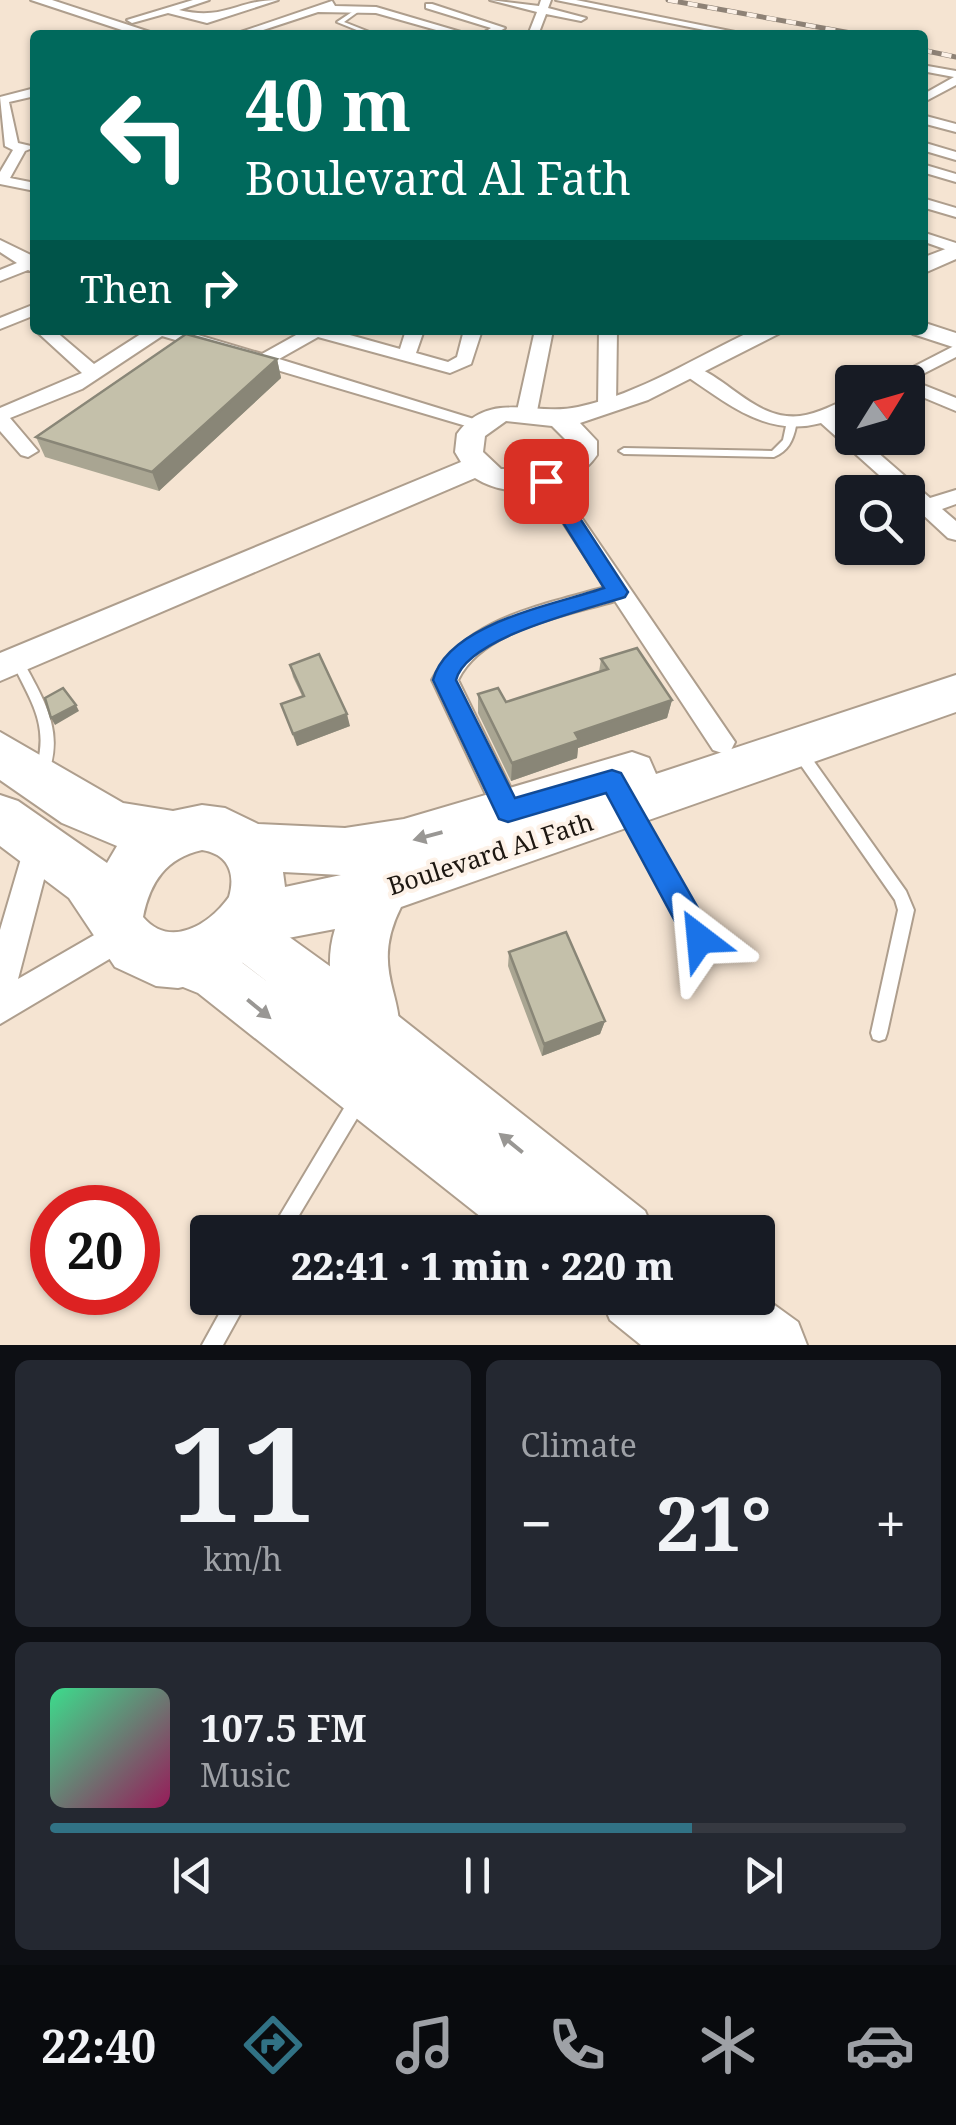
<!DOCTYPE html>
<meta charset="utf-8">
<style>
:root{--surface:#171b24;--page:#242831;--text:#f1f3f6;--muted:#9ea1a6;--line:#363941;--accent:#317285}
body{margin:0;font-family:"Noto Serif",serif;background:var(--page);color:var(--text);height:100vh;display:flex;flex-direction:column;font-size:38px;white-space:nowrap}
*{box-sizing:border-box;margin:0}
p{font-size:32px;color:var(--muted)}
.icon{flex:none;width:55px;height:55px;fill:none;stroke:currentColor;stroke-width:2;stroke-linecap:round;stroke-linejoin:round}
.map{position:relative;height:1345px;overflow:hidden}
.side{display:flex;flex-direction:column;gap:15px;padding:15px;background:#0d0f14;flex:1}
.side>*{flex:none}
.top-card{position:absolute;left:30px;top:30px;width:898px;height:305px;border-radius:10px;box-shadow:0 2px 8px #0004;background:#00695c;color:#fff;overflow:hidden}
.needle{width:65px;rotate:53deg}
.tools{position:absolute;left:835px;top:365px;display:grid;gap:20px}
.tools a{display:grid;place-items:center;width:90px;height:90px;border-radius:10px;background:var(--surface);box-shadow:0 2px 8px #0004;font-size:50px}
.speed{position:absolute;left:30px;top:1185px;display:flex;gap:20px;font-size:50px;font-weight:700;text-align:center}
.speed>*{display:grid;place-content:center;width:130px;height:130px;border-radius:50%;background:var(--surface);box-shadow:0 2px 8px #0004;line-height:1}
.speed .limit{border:15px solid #d22;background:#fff;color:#111}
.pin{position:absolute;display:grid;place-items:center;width:85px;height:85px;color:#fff;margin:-42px;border-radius:20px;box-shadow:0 5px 15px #0006}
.me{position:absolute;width:110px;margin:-55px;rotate:331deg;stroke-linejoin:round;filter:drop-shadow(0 0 8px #0008)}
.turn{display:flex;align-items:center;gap:35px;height:210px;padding:0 50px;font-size:45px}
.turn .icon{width:130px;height:130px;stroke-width:2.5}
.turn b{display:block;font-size:70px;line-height:85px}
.then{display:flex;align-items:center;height:95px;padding:0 50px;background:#0003;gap:20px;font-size:38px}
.big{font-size:75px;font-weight:800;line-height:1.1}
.side .tile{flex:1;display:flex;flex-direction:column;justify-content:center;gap:15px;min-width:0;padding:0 35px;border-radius:15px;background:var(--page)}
.side .dial{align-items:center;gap:0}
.dial b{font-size:130px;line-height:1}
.song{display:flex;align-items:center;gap:30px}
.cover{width:120px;height:120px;border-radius:15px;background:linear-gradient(135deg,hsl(150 70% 55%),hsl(330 70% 35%))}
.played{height:10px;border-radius:5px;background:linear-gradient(90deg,var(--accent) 75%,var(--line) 75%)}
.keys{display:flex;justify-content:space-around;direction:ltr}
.heat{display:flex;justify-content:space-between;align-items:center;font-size:55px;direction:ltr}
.side .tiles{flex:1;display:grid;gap:15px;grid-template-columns:1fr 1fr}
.tile:last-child{grid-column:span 2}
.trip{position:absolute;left:190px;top:1215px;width:585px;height:100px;border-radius:10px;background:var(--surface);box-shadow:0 2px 8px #0004;font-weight:800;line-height:100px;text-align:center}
.dock{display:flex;height:160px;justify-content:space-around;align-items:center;background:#090b0e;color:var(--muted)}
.dock .icon{width:70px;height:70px}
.dock .selected{color:var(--accent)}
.dock b{font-size:45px;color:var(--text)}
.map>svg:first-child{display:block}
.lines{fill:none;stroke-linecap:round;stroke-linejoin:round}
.lane-casing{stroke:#ae9e8d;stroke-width:4}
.street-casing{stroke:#ae9e8d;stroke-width:4}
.secondary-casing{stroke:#ae9e8d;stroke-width:4}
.primary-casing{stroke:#ae9e8d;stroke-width:4}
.highway-casing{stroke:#ae9e8d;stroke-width:4}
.lane{fill:#fff;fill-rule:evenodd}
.street{fill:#fff;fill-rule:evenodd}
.secondary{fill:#fff;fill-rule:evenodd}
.primary{fill:#fff;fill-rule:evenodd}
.highway{fill:#fff;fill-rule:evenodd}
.rail-casing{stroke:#8e8276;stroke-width:5}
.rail{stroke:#fdf2e8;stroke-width:4;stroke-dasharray:10;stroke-linecap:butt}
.wall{fill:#a9a592}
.shaded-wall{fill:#898677}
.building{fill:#c4c0aa;stroke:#898677;stroke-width:2.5}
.oneway{fill:#999794}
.route{fill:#1a73e8;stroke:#114b97;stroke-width:2.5}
.labels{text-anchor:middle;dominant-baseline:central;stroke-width:8;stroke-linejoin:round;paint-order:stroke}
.street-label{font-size:25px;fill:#1d1711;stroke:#fdf2e8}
</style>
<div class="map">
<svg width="956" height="1345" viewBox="0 0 956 1345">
<rect width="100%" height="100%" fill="#f5e4d2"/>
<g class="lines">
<defs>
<path id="lane" d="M 358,8 L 362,9 L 344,22 L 377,35 L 369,35 L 337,22 Z
M 791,423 L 796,426 C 793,441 788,451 774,457 L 624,454 L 619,451 L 624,448 L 772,451 L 783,440 L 786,426 Z
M 18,657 L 22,659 C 44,701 66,732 46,779 L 41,781 L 36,779 L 34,775 C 51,727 32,704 12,662 L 14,659 Z
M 798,744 L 803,746 L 906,891 L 914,910 L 887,1033 L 885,1039 L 879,1041 L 873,1039 L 871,1033 L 898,910 L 895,900 L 793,754 L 791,750 L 793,746 Z
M 627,803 L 632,805 L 705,934 L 708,939 L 705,944 L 700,946 L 695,944 L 622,813 L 620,809 L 622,805 Z
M 359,1090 L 365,1093 L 368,1099 L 365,1105 L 289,1232 L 270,1232 L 353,1093 Z
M 228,1298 L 249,1298 L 223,1345 L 202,1345 Z"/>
<path id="street" d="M 193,0 L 209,0 L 179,10 C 225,21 236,0 278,0 L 207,23 L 168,13 L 132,23 L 127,20 Z
M 490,0 L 539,6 L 541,0 L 551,0 L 548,8 L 586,18 L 581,21 L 546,14 L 538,35 L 528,35 L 537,12 Z
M 556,0 L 576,0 L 750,35 L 729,35 Z
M 332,1 L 335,6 L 376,7 L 471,35 L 454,35 L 376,13 L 318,12 L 248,35 L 232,35 Z
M 426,4 L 432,4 L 505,28 L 493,35 L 480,35 L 491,28 L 426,8 Z
M 922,65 L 956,71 L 956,85 L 922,103 L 922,95 L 954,77 L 922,71 Z
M 35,88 L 35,96 L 9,102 L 18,143 L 35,147 L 25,151 L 10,178 L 35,183 L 35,191 L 0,184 L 0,172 L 13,150 L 5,146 L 0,97 Z
M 922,115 L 956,124 L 956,132 L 922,123 Z
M 922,142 L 956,152 L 956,160 L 922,150 Z
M 922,164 L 956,174 L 956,182 L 922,172 Z
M 922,198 L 956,208 L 956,217 L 922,207 Z
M 922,232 L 956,243 L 956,253 L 922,241 Z
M 0,240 L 35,257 L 35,273 L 28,270 L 0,281 L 0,270 L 17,263 L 0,252 Z
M 35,304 L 35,315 L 0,329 L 0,318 Z
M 35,330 L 54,330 L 94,364 L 147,330 L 181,330 L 262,354 L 305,330 L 332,330 L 400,349 L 406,330 L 424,330 L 416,353 L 448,362 L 457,357 L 464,330 L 482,330 L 471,364 L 450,373 L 318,337 L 279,359 L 490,424 L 480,430 L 473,428 L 162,336 L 82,389 L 10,418 L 38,451 L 28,457 L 21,455 L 0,431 L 0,408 L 82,373 Z
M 535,330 L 553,330 L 537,411 L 527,417 L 517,411 Z
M 599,330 L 617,330 L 616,406 L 607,412 L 598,406 Z
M 956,345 L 956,357 L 911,380 L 956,398 L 956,411 L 908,391 L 908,382 L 884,382 Z
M 688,364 C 728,376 755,421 800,416 C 819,414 835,403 852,398 L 852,411 L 838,417 L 852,430 L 852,438 L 861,438 L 930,498 L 956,490 L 956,504 L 942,509 L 956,521 L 956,540 L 948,538 L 908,501 L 908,492 L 898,492 L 821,423 C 765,438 726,402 682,373 L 679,369 Z
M 546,474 L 553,476 L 735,742 L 731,750 L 722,753 L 713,750 L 615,601 C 565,616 483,629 458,680 L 522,811 L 518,820 L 508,823 L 498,820 L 432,680 C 465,617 542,606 605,587 L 536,481 Z
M 39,832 L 49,836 L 53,845 L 18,979 L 122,919 L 133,923 L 137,934 L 133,945 L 0,1024 L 0,930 L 25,845 L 29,836 Z"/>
<path id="secondary" d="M 31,0 L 52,0 L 159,35 L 137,35 Z
M 956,245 L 956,259 L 922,274 L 922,258 Z
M 922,322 L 956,333 L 956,348 L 913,334 L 911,330 L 922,330 Z
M 754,330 L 786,330 L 648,400 L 580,423 L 597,441 L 597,455 C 572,492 513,502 475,478 L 0,681 L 0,653 L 461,462 L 455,452 L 457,434 C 489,389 534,417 578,407 C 640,394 697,356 754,330 ZM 506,421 L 552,426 L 569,443 L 569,453 L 544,469 L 501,469 L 483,452 L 485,436 Z"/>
<path id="primary" d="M 239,906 L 256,913 L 392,1011 L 645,1211 L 654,1232 L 500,1232 L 198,993 L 158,977 L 151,960 L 158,943 L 176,935 L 232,955 L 269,983 L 222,947 L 214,930 L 222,913 Z
M 758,1293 L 798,1322 L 807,1345 L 641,1345 L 610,1320 L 601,1298 L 758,1298 Z"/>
<path id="highway" d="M 956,675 L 956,712 L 401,907 C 366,976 414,1002 394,1051 L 373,1060 L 352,1051 C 336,1012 322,970 335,929 L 262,943 L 242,963 L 201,983 L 178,988 L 156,986 L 115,967 L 69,898 L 0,846 L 0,795 L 18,801 L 107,863 L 117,846 L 62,823 L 0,780 L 0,732 L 123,803 L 173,811 L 202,805 L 225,808 L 258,824 L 345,828 L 404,819 L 632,752 L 649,758 L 656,774 ZM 202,850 C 228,854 236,873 229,897 C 209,925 170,949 143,917 C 150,882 166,858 202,850 ZM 283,872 L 341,875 L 285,887 Z"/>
</defs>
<use href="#lane" class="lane-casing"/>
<use href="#street" class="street-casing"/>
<use href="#secondary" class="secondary-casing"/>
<use href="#primary" class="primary-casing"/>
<use href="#highway" class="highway-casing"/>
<use href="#lane" class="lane"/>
<use href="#street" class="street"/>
<use href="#secondary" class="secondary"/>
<use href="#primary" class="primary"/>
<use href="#highway" class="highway"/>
<defs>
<path id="rail" d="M 668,0 L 862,35
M 922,50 L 956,57"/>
</defs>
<use href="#rail" class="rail-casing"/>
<use href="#rail" class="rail"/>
</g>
<path class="wall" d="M 277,359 L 281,378 L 159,491 L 45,457 L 36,437 Z
M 601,659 L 672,700 L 667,718 L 578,748 L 577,758 L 511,781 L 478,713 L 478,694 L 506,702 L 599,672 Z
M 290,665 L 350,726 L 297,746 L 281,704 L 302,696 L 293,677 Z
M 509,952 L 605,1021 L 600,1034 L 542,1056 L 508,966 Z"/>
<path class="shaded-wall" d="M 277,359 L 281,378 L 159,491 L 152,472 Z
M 672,700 L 667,718 L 578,748 L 577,758 L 511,781 L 512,763 L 575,733 Z
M 76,705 L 79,711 L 55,725 L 51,718 Z
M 347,714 L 350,726 L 297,746 L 293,734 Z
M 605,1021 L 600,1034 L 542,1056 L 544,1044 Z"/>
<path class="building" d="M 186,334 L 277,359 L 152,472 L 36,437 Z
M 637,648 L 672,700 L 575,733 L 579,740 L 512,763 L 478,694 L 498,688 L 506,702 L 608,669 L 601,659 Z
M 319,654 L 347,714 L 293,734 L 281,704 L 304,696 L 290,665 Z
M 63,688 L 76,705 L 51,718 L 45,698 Z
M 566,932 L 605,1021 L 544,1044 L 509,952 Z"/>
<defs><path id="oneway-solid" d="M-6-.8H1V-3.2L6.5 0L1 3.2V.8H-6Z" transform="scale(2.5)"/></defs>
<g class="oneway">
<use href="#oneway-solid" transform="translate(428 836) rotate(165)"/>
<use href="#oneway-solid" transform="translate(259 1009) rotate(39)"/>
<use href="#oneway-solid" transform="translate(511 1143) rotate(-141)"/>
</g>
<path class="route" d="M 546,475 L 553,477 L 628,592 L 625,597 C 585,610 467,637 456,680 L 515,798 L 612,770 L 621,773 L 710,929 L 714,939 L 710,949 L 700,953 L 690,949 L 606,793 L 508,822 L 499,819 L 433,680 C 448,623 554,605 604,588 L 537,481 Z"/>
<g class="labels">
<g class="street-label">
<text transform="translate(490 853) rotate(-18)">Boulevard Al Fath</text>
</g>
</g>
</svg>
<div class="tools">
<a><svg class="needle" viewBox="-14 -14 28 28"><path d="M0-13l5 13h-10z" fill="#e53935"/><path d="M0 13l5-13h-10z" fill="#9ea1a6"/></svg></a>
<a><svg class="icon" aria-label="search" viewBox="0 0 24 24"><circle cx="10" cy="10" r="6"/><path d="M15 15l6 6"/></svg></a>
</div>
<div class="speed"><div class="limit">20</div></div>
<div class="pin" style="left:546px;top:481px;background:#d93025"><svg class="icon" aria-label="arrive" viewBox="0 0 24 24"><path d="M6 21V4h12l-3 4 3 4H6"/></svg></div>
<svg class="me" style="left:700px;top:939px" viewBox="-20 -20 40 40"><path d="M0-17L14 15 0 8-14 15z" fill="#1a73e8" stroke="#fff" stroke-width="4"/></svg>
<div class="trip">22:41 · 1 min · 220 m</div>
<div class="top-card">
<div class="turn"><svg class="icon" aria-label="left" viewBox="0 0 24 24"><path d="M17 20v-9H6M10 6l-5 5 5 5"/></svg><div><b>40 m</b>Boulevard Al Fath</div></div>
<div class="then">Then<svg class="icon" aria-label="right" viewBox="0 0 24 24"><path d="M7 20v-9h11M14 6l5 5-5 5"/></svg></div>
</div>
</div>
<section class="side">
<div class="tiles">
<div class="tile dial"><b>11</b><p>km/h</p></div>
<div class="tile"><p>Climate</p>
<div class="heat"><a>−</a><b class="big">21°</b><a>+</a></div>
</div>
<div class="tile">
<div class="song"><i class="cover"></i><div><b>107.5 FM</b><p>Music</p></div></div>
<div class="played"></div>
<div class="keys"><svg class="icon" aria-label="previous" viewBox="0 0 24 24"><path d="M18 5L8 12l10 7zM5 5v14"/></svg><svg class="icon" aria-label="pause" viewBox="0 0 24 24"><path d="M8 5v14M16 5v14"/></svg><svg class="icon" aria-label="next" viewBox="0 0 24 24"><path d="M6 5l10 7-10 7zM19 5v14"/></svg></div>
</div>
</div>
</section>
<nav class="dock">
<b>22:40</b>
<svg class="icon selected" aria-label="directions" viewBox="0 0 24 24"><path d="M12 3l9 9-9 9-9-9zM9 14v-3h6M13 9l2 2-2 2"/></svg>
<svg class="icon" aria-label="music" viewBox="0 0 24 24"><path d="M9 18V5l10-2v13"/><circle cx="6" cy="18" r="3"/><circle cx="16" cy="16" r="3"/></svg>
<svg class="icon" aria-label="phone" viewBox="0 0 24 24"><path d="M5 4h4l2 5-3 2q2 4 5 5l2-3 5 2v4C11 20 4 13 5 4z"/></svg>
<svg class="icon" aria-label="climate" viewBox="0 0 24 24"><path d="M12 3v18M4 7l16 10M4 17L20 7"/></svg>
<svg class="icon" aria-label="car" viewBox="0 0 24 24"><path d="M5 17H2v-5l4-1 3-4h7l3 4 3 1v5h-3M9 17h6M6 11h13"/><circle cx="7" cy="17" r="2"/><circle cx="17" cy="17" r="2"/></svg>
</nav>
